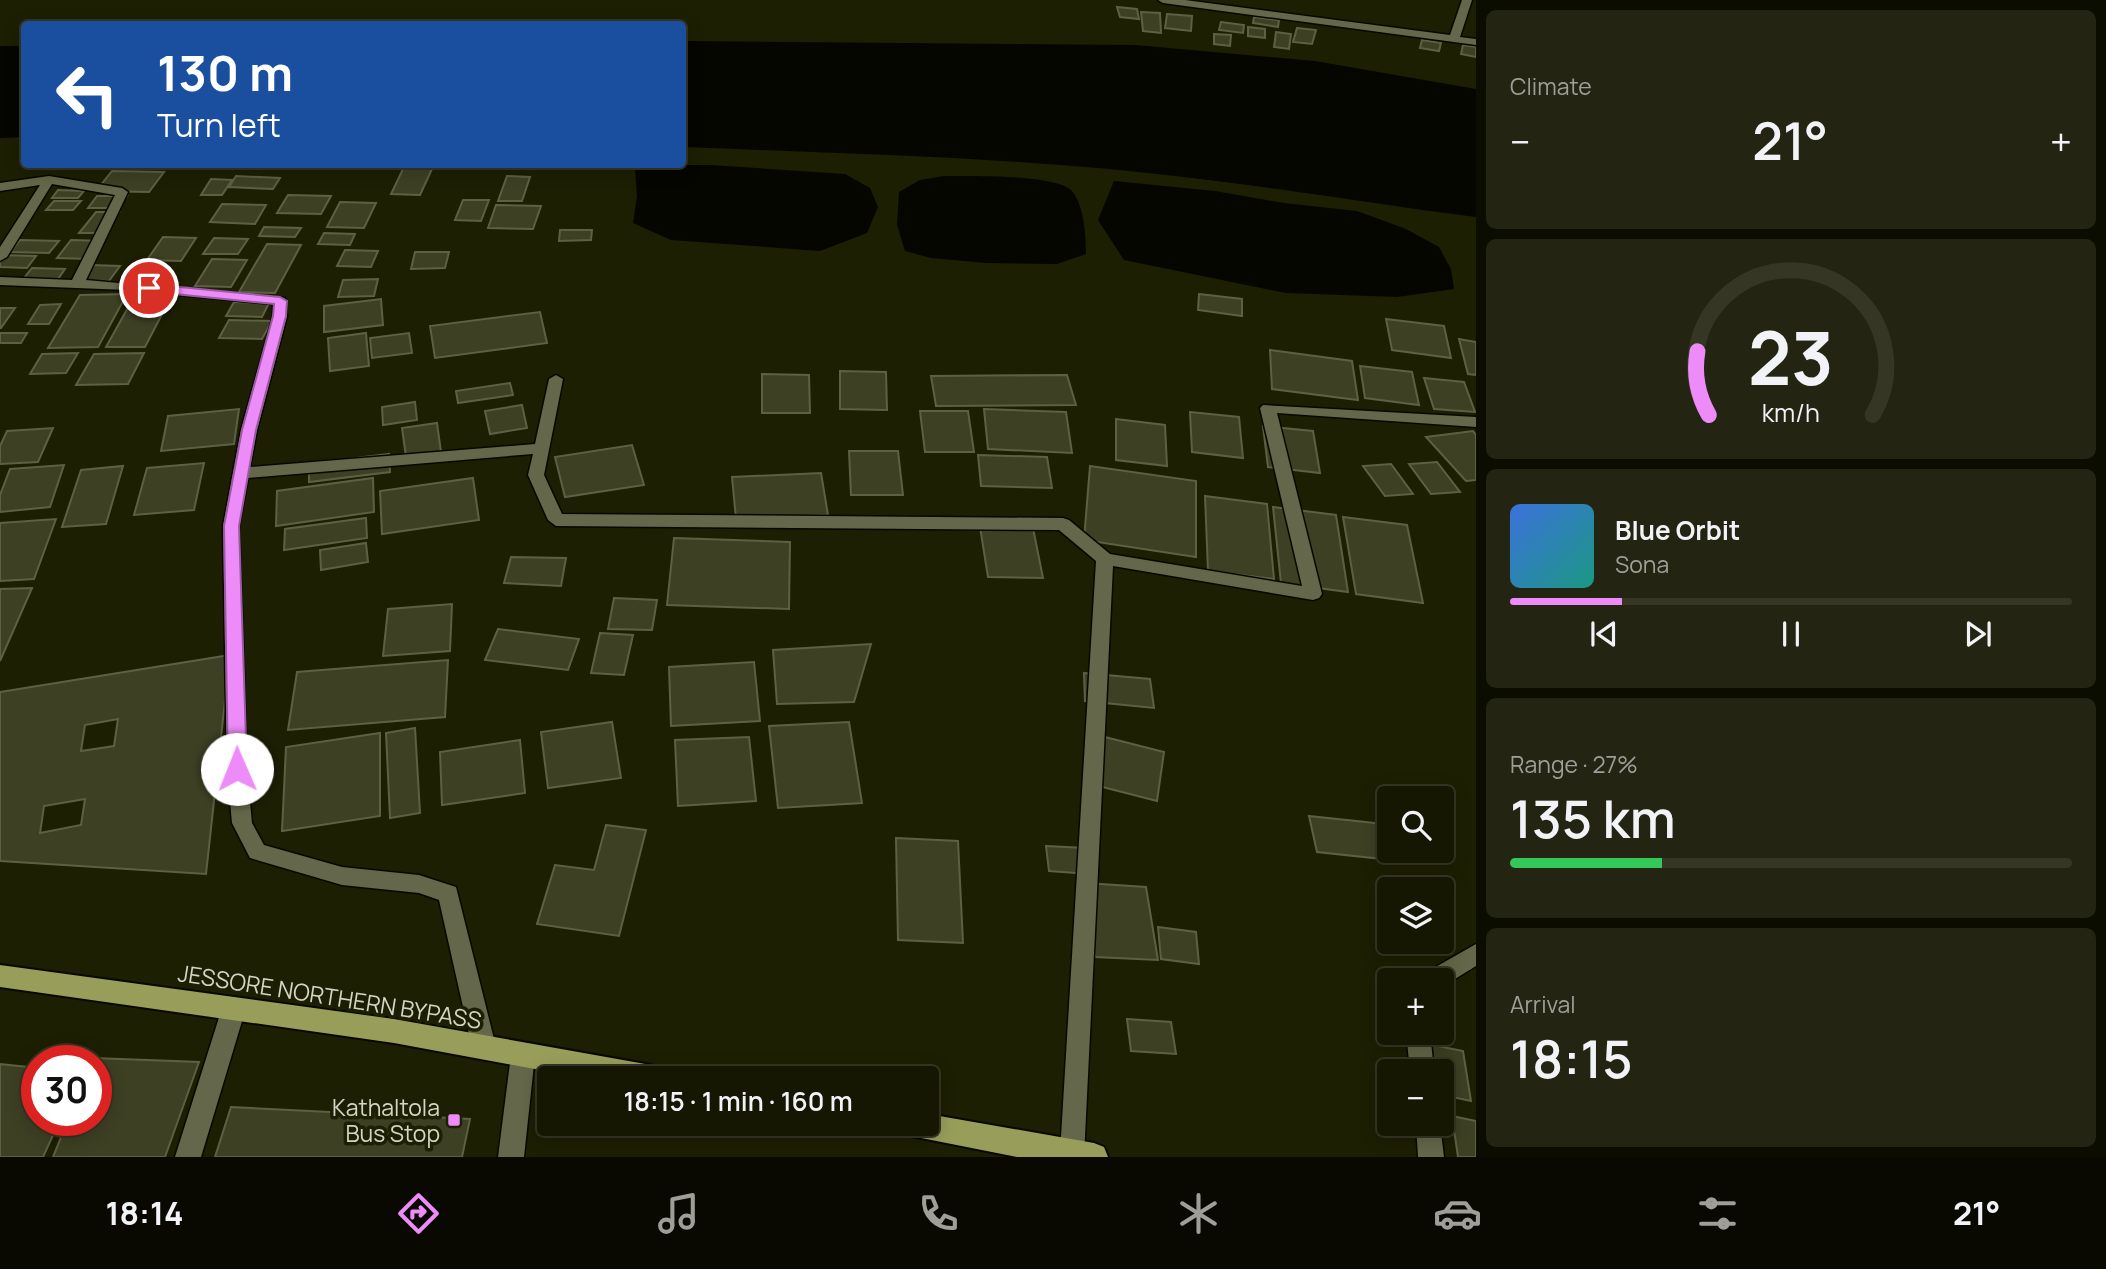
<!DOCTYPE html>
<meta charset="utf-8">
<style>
:root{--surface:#161702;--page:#232411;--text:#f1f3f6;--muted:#9e9f99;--line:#353624;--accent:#ed8cf9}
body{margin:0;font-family:Manrope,sans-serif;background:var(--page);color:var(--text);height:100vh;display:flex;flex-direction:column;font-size:26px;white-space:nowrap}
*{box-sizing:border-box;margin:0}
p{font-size:23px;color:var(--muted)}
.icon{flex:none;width:38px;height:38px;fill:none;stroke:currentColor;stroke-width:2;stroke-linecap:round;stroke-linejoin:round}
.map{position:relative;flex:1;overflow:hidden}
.drawer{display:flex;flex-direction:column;gap:10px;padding:10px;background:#0c0d01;width:630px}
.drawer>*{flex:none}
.top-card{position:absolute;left:21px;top:21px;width:665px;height:147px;border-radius:7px;box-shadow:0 4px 18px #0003,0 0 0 2px var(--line);background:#1a4fa0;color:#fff;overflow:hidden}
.fabs{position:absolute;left:1377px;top:786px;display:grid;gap:14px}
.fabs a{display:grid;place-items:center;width:77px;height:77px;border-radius:7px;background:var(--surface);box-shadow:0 4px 18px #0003,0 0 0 2px var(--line);font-size:35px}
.speed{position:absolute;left:21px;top:1045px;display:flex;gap:14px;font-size:35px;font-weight:700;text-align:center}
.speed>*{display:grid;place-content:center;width:91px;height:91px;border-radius:50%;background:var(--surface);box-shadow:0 4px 18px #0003,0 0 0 2px var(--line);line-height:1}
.speed .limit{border:10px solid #d22;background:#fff;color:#111}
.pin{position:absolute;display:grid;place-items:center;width:60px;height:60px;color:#fff;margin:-30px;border:4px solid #fff;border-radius:50%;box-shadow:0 2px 7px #0007}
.me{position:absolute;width:77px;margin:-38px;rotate:359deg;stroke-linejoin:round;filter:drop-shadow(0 0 5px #0008)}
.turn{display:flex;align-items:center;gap:24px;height:147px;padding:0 21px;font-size:32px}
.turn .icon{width:91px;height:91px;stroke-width:2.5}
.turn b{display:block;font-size:49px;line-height:60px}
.big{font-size:52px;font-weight:600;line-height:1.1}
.drawer .widget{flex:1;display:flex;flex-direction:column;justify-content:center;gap:10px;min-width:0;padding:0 24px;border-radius:10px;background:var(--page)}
.drawer .dial{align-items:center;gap:0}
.dial svg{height:182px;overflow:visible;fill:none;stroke:var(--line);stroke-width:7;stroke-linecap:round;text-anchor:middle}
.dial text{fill:var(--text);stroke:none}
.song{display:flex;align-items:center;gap:21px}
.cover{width:84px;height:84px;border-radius:10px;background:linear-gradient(135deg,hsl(220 70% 55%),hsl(170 70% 35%))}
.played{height:7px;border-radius:4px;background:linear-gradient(90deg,var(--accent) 20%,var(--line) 20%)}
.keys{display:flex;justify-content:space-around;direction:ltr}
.heat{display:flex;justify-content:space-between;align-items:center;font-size:38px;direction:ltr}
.charge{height:10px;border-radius:5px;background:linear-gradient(90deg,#34c759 27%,var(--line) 0)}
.trip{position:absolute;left:537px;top:1066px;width:402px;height:70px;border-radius:7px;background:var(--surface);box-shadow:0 4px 18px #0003,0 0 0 2px var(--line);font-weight:600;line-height:70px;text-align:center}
.tab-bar{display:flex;height:112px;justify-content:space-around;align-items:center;background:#090901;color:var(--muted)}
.tab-bar .icon{width:49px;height:49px}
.tab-bar .selected{color:var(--accent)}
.tab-bar b{font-size:32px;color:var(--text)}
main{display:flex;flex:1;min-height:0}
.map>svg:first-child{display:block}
.water{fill:#060600}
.building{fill:#3d4023;stroke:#5d6042;stroke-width:2;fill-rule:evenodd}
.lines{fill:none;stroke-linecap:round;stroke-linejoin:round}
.minor-casing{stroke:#080800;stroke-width:3}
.trunk-casing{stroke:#080800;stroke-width:4}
.minor{fill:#646749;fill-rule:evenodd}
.trunk{fill:#989e5a;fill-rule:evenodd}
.route{fill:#ed8cf9;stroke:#9a5ba2;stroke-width:2}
.poi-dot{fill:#ed8cf9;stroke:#1d1f03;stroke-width:2.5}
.labels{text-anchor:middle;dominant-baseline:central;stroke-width:7;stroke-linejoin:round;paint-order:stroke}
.near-street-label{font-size:23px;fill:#d3d5c5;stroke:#1d1f03}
.near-poi-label{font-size:23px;fill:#d3d5c5;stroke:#1d1f03;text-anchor:end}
</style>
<main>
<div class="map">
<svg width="1476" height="1157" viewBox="0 0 1476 1157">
<rect width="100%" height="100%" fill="#1d1f03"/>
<path class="water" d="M 683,41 L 1135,45 L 1315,61 L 1476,89 L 1476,217 C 1381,205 1287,189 1192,178 C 1023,157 852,154 683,147 Z
M 0,46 L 24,46 L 24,137 L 0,138 Z
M 650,165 L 711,165 L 845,174 L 870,188 L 878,207 L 867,233 L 820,251 L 671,240 L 633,223 L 637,196 L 635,169 Z
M 944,176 C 968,176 1058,174 1072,191 C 1084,205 1086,236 1086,254 L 1057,264 L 986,263 L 931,258 L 905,251 L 897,225 L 899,192 L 920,180 Z
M 1114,181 L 1215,191 L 1284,203 L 1357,211 L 1406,229 L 1439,247 L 1451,269 L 1454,289 L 1397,297 L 1286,293 L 1124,260 L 1098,220 Z"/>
<path class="building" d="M 1117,7 L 1137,9 L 1139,19 L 1120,17 Z
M 1141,12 L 1160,13 L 1161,33 L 1143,31 Z
M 1167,14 L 1192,16 L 1191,31 L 1165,28 Z
M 1254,17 L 1279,20 L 1278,27 L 1253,23 Z
M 1221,22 L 1244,25 L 1243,33 L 1219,30 Z
M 1248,27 L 1265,29 L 1265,38 L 1248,36 Z
M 1297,28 L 1316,30 L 1312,44 L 1293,42 Z
M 1276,32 L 1291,34 L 1289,49 L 1274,47 Z
M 1214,34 L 1231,35 L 1230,46 L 1214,44 Z
M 1422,40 L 1441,43 L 1439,51 L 1420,48 Z
M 1463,45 L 1476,47 L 1476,57 L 1461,54 Z
M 403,169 L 432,169 L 420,195 L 391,194 Z
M 112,171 L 164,172 L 149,192 L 96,191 Z
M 236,176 L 280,178 L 273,189 L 229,187 Z
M 507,176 L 530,177 L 522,201 L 498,201 Z
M 211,179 L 232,180 L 222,195 L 201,195 Z
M 58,190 L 84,191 L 78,198 L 52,198 Z
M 288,195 L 331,196 L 321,214 L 277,213 Z
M 97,196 L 127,196 L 118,208 L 88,208 Z
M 463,200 L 489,200 L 481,221 L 455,220 Z
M 54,201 L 81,201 L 73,210 L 46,210 Z
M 340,202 L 376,203 L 364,228 L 327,227 Z
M 222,204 L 266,205 L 255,224 L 210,222 Z
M 496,205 L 541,206 L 533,229 L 488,228 Z
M 96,212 L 119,212 L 103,233 L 79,233 Z
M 264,227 L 301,228 L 295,237 L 259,236 Z
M 560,230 L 592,230 L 591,240 L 559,241 Z
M 324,233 L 355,234 L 350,245 L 318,244 Z
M 163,237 L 196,238 L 181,261 L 147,260 Z
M 214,238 L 248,239 L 238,254 L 203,254 Z
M 20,240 L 59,241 L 49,253 L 10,252 Z
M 71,240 L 103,241 L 90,259 L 57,258 Z
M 267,244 L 301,245 L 275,293 L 239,292 Z
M 345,250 L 378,251 L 371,267 L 337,266 Z
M 415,252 L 449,252 L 445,268 L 411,269 Z
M 0,255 L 36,256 L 27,268 L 0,267 Z
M 212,259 L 247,260 L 231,287 L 195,286 Z
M 90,265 L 120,266 L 109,281 L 80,280 Z
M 32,268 L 65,269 L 58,279 L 24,278 Z
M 378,279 L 374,296 L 338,297 L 343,280 Z
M 127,294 L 98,347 L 48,348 L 80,295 Z
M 1199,294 L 1242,299 L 1242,316 L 1198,310 Z
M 135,295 L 172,295 L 145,347 L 106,347 Z
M 381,299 L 383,325 L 324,332 L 324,306 Z
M 234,302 L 269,303 L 262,317 L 226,316 Z
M 61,304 L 49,324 L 28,324 L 40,305 Z
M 0,308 L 15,308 L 1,328 L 0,328 Z
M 540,312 L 547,343 L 435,358 L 430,326 Z
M 1386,319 L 1444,326 L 1451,358 L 1392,350 Z
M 229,320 L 272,321 L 262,339 L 219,338 Z
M 0,333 L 27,333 L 21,343 L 0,343 Z
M 366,333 L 369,366 L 330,371 L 328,338 Z
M 409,333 L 412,353 L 372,358 L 370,338 Z
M 1459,339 L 1476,342 L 1476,375 L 1468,374 Z
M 1270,350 L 1352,361 L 1358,400 L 1272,389 Z
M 78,353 L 66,373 L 30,374 L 42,354 Z
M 144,353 L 128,384 L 76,385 L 94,354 Z
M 1360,366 L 1412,372 L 1419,405 L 1365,398 Z
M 840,371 L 886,372 L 887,410 L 840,409 Z
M 762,374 L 809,375 L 810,413 L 762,413 Z
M 1067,375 L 1076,405 L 936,406 L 931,376 Z
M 1424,378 L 1464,382 L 1475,412 L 1434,409 Z
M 510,383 L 513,395 L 458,403 L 456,391 Z
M 415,402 L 417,420 L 383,425 L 382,407 Z
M 522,405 L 527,428 L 490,434 L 485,411 Z
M 239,409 L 234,444 L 161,451 L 168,416 Z
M 984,409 L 1066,412 L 1072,453 L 988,449 Z
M 920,411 L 968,411 L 974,452 L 925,452 Z
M 1190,412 L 1239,417 L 1243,458 L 1192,452 Z
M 1116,419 L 1165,425 L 1167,466 L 1116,460 Z
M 437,423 L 441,452 L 406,457 L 402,428 Z
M 1263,426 L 1313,431 L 1320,473 L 1268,467 Z
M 53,428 L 38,462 L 0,464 L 0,446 L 7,431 Z
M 1473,431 L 1476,435 L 1476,480 L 1466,481 L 1426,437 Z
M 632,445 L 644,485 L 565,497 L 555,457 Z
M 849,451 L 898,451 L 903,495 L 851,495 Z
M 389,454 L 390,472 L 309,482 L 309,464 Z
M 978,455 L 1047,457 L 1052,488 L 981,486 Z
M 1437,462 L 1460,492 L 1431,494 L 1409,464 Z
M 204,463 L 194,510 L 134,515 L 147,468 Z
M 1391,464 L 1413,494 L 1385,496 L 1363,466 Z
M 64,465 L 50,507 L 0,512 L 0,495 L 10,469 Z
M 123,466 L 106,524 L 62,527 L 81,470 Z
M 1090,466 L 1196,481 L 1196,557 L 1084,540 Z
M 821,473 L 828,515 L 736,519 L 732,477 Z
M 373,478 L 374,512 L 276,526 L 277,491 Z
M 473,478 L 479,520 L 382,534 L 380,491 Z
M 1205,496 L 1267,504 L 1274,579 L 1208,571 Z
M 1273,507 L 1336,515 L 1348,592 L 1281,583 Z
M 1343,517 L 1407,525 L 1423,603 L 1356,594 Z
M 366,518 L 367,538 L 284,550 L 285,529 Z
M 56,519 L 34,579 L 0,581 L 0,523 Z
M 980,527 L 1033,528 L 1043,578 L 988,577 Z
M 674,538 L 790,542 L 789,609 L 667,605 Z
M 366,543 L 368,562 L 321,570 L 320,550 Z
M 511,557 L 566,558 L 561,586 L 504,583 Z
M 32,588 L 0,661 L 0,589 Z
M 614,598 L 657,600 L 652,630 L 608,629 Z
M 452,604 L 450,651 L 383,656 L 388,609 Z
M 498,629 L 579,639 L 568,670 L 485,660 Z
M 600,633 L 633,635 L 624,675 L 591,673 Z
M 871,644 L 854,702 L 777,704 L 773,650 Z
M 230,655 L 206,874 L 0,861 L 0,692 ZM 118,719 L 114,746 L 81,751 L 85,725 ZM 85,799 L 81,825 L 40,833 L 44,806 Z
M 448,660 L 445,717 L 288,730 L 297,672 Z
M 754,662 L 760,721 L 671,726 L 669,667 Z
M 1084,673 L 1150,679 L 1154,708 L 1085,701 Z
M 612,722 L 621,778 L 548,788 L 541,732 Z
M 849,722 L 862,803 L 778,808 L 769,726 Z
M 415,728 L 420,813 L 390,818 L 386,733 Z
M 380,733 L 380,816 L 282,831 L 286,747 Z
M 1097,735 L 1164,752 L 1157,801 L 1087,783 Z
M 749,737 L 756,801 L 678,806 L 675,740 Z
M 520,740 L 525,793 L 442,805 L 440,752 Z
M 1309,816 L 1384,824 L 1392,860 L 1317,852 Z
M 606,825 L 646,830 L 619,936 L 537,924 L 555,865 L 594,870 Z
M 896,838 L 958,841 L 963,943 L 898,940 Z
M 1046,846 L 1086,848 L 1089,874 L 1049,871 Z
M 1085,883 L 1146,887 L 1158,960 L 1095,957 Z
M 1158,927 L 1196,932 L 1199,964 L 1161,959 Z
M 1127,1019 L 1171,1022 L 1176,1054 L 1131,1051 Z
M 1428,1044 L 1463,1051 L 1471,1101 L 1442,1095 L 1442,1071 L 1432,1071 Z
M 94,1058 L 199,1062 L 165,1157 L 53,1157 L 68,1120 L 96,1120 Z
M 0,1064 L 37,1068 L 37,1120 L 60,1120 L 43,1157 L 0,1157 Z
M 231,1107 L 470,1119 L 462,1157 L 215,1157 Z
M 1452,1116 L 1476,1121 L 1476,1157 L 1458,1157 Z"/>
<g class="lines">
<defs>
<path id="minor" d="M 1158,0 L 1185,0 L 1450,35 L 1462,0 L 1472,0 L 1460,37 L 1476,39 L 1476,45 L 1163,3 Z
M 49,176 L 122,188 L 128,192 L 86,280 L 285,298 L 287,316 L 257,430 L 250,467 L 535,444 L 549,379 L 556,375 L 563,379 L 544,475 L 562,514 L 1063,518 L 1069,520 L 1110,554 L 1302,586 L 1260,408 L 1263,405 L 1476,417 L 1476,427 L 1277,413 L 1322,594 L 1319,598 L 1313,600 L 1113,566 L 1084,1157 L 1062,1157 L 1060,1153 L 1096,561 L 1059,530 L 556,526 L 548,520 L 528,475 L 533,454 L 248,478 L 239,526 L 247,769 L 252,823 L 264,845 L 342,867 L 419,875 L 456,887 L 496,1047 L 492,1055 L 484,1058 L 476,1055 L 472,1047 L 439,900 L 419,893 L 342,885 L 250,858 L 232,823 L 227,769 L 223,526 L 241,430 L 273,316 L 273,304 L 127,290 L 0,285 L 0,277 L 72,280 L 115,195 L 52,184 L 7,257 L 0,261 L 0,247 L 40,185 L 0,191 L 0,183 Z
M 1476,944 L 1476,966 L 1442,987 L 1442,980 L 1422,980 L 1425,973 Z
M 234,997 L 242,1001 L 246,1008 L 201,1157 L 175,1157 L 222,1008 L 226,1001 Z
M 1406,1032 L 1430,1032 L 1434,1071 L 1410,1071 Z
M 523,1044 L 531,1047 L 535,1055 L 524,1157 L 498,1157 L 511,1055 L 515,1047 Z
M 1416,1124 L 1440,1124 L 1444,1157 L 1418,1157 Z"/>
<path id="trunk" d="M 0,965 L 394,1019 L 651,1065 L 660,1069 L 664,1078 L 583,1078 L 394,1043 L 0,987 Z
M 928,1114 L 1094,1143 L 1104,1147 L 1108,1157 L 1017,1157 L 896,1133 L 893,1124 L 928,1124 Z"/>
</defs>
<use href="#minor" class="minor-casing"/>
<use href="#trunk" class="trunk-casing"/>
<use href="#minor" class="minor"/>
<use href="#trunk" class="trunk"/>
</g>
<path class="route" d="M 149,284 L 280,297 L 287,301 L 286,316 L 256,430 L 239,526 L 247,769 L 244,774 L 237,776 L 231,774 L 228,769 L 224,526 L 242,430 L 273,316 L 274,304 L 145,291 L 145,285 Z"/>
<rect class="poi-dot" x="447" y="1113" width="14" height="14" rx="3.5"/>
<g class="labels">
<g class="near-street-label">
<text transform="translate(330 996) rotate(9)">JESSORE NORTHERN BYPASS</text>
</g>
<g class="near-poi-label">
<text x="440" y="1107">Kathaltola<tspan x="440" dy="26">Bus Stop</tspan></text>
</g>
</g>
</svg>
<div class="fabs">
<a><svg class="icon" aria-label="search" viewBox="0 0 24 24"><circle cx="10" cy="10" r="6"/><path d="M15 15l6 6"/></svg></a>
<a><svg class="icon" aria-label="layers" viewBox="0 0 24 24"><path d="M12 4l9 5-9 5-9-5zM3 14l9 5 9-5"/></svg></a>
<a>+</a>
<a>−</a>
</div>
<div class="speed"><div class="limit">30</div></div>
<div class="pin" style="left:149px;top:288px;background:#d93025"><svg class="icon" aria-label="arrive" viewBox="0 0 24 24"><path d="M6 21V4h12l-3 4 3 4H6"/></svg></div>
<svg class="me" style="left:237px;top:769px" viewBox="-20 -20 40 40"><circle r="19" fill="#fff"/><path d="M0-13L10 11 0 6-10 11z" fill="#ed8cf9"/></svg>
<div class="trip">18:15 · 1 min · 160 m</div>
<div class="top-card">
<div class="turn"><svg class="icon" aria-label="left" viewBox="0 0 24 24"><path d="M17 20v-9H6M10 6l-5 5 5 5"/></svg><div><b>130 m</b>Turn left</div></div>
</div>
</div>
<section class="drawer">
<div class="widget"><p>Climate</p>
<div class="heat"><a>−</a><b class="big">21°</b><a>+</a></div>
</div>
<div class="widget dial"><svg viewBox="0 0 100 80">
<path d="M14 69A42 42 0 1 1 86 69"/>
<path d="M14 69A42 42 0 0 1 9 41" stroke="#ed8cf9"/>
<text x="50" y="56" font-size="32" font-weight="700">23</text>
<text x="50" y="72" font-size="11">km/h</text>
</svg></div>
<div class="widget">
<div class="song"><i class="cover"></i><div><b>Blue Orbit</b><p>Sona</p></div></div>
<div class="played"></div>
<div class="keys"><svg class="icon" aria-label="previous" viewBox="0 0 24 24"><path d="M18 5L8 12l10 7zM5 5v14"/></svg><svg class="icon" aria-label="pause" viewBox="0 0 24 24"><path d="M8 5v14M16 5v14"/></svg><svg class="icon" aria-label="next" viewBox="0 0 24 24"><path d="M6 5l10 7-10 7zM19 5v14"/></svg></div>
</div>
<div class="widget"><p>Range · 27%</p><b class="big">135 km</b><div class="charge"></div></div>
<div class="widget"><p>Arrival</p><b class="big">18:15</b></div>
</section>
</main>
<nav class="tab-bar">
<b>18:14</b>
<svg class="icon selected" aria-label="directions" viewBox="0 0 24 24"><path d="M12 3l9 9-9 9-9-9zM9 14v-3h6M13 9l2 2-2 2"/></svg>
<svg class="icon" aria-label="music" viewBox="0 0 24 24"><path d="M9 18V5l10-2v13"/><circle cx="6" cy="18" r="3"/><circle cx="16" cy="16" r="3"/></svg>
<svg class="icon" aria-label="phone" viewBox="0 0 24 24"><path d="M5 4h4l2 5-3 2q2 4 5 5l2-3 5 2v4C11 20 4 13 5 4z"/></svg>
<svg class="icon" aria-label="climate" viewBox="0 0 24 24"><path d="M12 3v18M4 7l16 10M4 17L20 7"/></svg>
<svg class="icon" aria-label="car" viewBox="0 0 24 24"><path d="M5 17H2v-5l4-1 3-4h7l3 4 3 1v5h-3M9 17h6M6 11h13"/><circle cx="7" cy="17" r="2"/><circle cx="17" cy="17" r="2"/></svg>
<svg class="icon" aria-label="filters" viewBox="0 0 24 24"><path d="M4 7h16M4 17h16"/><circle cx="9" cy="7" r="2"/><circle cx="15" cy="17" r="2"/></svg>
<b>21°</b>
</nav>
